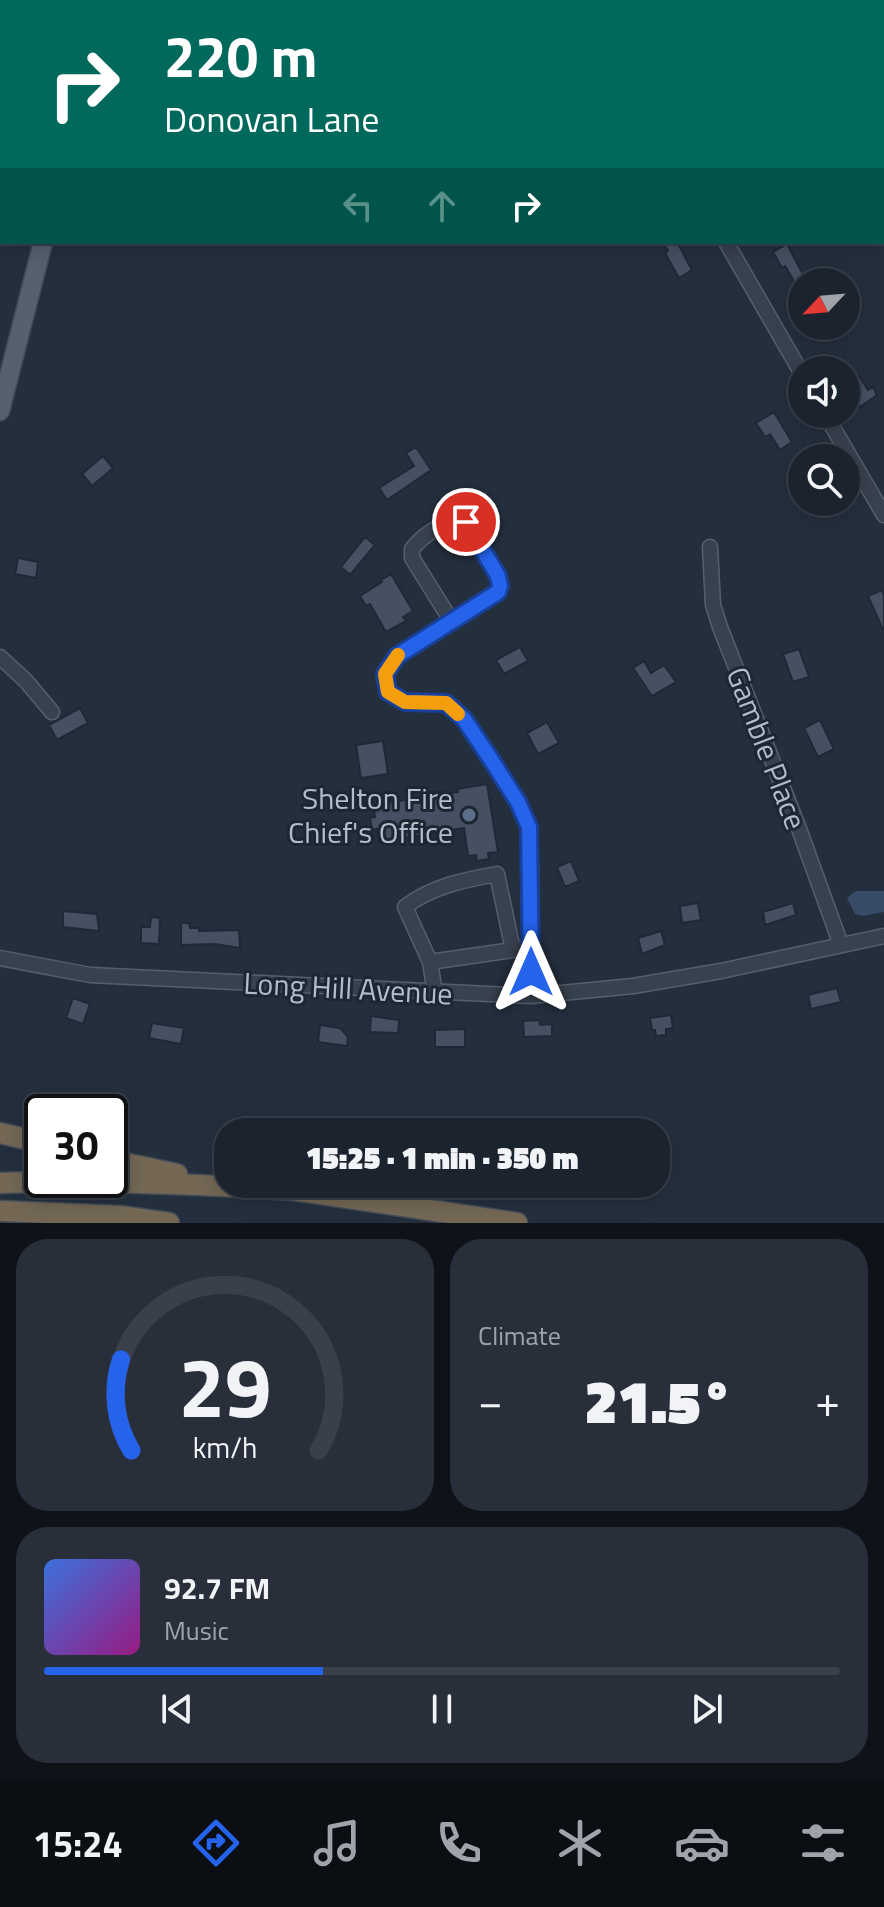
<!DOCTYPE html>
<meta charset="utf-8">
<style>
:root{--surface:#1b232e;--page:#282f3a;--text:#f1f3f6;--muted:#a0a4aa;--line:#39404a;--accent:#2563eb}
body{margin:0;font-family:"Titillium Web",sans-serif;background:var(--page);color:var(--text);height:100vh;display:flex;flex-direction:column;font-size:30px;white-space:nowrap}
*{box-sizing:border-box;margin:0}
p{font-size:26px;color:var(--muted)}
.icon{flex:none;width:44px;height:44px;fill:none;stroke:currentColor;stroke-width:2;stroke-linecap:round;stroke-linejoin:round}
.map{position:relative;height:1223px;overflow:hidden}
.drawer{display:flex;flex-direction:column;gap:16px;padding:16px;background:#0f1319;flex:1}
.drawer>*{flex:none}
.guide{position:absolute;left:0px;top:0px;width:884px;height:244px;box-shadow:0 4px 20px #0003,0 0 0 2px var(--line);background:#00695c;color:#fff;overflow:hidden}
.needle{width:52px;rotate:244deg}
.buttons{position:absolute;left:788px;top:268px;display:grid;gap:16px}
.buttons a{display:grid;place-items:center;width:72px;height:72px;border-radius:50%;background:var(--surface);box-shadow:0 4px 20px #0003,0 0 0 2px var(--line);font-size:40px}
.speed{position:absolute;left:24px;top:1094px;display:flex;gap:16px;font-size:40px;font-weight:700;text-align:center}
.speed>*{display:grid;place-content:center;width:104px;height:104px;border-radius:50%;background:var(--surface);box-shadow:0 4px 20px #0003,0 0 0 2px var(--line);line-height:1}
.speed .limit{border:4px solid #111;border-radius:12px;background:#fff;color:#111}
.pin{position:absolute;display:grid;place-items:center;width:68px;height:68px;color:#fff;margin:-34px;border:4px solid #fff;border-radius:50%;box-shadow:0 2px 8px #0007}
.me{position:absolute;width:88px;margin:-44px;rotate:0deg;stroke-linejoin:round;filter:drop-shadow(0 0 6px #0008)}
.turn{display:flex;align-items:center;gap:28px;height:168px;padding:0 32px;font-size:36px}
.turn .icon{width:104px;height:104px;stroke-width:2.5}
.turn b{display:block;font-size:56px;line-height:68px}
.lanes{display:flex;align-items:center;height:76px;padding:0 32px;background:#0003;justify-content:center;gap:40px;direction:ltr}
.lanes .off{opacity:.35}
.big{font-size:60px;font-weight:800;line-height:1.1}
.drawer .card{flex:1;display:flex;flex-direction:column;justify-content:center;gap:12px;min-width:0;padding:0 28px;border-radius:32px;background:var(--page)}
.drawer .dial{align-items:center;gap:0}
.dial svg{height:208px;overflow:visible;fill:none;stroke:var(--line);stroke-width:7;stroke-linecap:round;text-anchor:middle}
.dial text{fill:var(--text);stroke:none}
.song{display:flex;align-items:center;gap:24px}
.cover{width:96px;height:96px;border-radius:12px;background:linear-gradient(135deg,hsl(220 70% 55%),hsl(310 70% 35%))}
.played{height:8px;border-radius:4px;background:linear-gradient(90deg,var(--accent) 35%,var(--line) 35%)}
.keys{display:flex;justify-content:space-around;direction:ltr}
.heat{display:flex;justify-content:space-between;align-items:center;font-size:44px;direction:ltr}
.drawer .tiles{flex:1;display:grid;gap:16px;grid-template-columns:1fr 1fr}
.card:last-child{grid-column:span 2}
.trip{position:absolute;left:214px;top:1118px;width:456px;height:80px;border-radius:32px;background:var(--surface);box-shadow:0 4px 20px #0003,0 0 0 2px var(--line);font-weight:800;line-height:80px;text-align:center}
.dock{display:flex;height:128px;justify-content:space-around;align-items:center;background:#0b0e12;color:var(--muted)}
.dock .icon{width:56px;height:56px}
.dock .active{color:var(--accent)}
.dock b{font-size:36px;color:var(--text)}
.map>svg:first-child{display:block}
.water{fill:#394c67}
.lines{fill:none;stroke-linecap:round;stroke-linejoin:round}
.stream{stroke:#394c67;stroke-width:3}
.building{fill:#455162;stroke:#1f2835;stroke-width:2}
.minor-casing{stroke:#565f6c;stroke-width:17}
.major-casing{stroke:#414a57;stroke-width:21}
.highway-casing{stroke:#434c59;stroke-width:23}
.minor{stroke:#38414e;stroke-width:14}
.major{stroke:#56606e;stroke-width:18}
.highway{stroke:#746855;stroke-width:20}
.route-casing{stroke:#184099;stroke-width:20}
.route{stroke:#2563eb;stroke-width:14}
.slow{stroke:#f59e0b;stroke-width:14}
.service-dot{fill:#5c6f8a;stroke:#1d2633;stroke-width:3}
.labels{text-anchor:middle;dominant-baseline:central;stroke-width:6;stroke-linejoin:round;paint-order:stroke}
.street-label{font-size:30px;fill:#b4bcc9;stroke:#1d2633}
.poi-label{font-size:30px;fill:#b4bcc9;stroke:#1d2633;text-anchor:end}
</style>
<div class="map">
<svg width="884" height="1223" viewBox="0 0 884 1223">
<rect width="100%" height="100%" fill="#242f3e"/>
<path class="water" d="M 856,891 L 884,891 L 884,912 L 862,916 L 855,914 L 847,898 Z"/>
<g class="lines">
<path class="stream" d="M 53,2 L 117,0
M 287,2 L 291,0
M 0,3 L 2,3"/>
</g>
<path class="building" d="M 663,242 L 677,242 L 692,270 L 679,278 L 665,253 L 668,251 Z
M 787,244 L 805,278 L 795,283 L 785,266 L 782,268 L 773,252 Z
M 859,376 L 868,390 L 873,387 L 877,395 L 860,407 L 846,383 Z
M 774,412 L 792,442 L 780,450 L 770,434 L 765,437 L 756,423 Z
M 416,447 L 431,470 L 387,500 L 379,488 L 414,466 L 406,453 Z
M 103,456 L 113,468 L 92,486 L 82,474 Z
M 365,537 L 375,545 L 350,575 L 341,567 Z
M 18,558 L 38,562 L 36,578 L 15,574 Z
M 391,574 L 413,611 L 403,617 L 406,621 L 386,632 L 370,604 L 366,606 L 360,596 L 382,582 L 381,580 Z
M 882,590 L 884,595 L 884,632 L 868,596 Z
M 520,647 L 528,661 L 504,674 L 496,660 Z
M 799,649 L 809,677 L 793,682 L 783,654 Z
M 644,661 L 651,673 L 664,665 L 676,682 L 652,696 L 633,668 Z
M 80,708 L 88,723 L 57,740 L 49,725 Z
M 820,720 L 834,749 L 818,757 L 804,728 Z
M 547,722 L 559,743 L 538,754 L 527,733 Z
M 383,741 L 388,774 L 361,778 L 356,745 Z
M 487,784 L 498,852 L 488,853 L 489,859 L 477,861 L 476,855 L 468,856 L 464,828 L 380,842 L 377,829 L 372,830 L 370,818 L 375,817 L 373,805 L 458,792 L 457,789 Z
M 571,861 L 579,881 L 565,887 L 557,867 Z
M 698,903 L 701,920 L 682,923 L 680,906 Z
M 793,903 L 796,915 L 765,925 L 763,912 Z
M 63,911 L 97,914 L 99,931 L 63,927 Z
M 151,917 L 160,918 L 159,944 L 141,943 L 141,927 L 150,927 Z
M 181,923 L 189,923 L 190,928 L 199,928 L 199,931 L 239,930 L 240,948 L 215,944 L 181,945 Z
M 661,931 L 665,945 L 642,954 L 638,938 Z
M 837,988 L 841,1002 L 811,1009 L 808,995 Z
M 73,998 L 90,1004 L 83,1024 L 66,1018 Z
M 671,1015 L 673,1028 L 666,1029 L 666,1035 L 656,1036 L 655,1030 L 652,1030 L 650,1018 Z
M 371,1016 L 399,1020 L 398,1033 L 370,1032 Z
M 539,1020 L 540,1025 L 552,1024 L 552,1036 L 524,1037 L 523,1021 Z
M 152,1023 L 184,1028 L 181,1044 L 149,1038 Z
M 320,1025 L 340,1028 L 348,1037 L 347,1046 L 318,1042 Z
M 465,1029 L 465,1047 L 435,1047 L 435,1030 Z"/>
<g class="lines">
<defs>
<path id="minor" d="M 882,200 L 884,203
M 726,242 L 802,374
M 825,414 L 884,515
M 710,547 L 713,605 L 720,627 L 798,826 L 841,945
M 452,622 L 412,558 L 412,549 C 422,536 449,516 466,522 L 498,576 L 500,586 L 498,592 L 397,656 L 385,674 L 388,692 L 405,702 L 446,703 L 464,719 L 492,761 L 518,802 L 529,827 L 531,867 L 531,996
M 0,657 L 26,681 L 52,712
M 0,958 L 90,975 L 531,996 L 633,986 L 721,971 L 884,936
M 430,962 L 405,907 C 432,886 464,880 497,874 L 513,950
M 435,993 L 430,962 L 519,949"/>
<path id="major" d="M 199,2 L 202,0
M 0,411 L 43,242"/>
<path id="highway" d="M 0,1133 L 42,1143
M 110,1160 L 177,1174
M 0,1183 C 98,1180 195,1184 292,1190
M 280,1188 L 517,1223
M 0,1211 L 120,1216 L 169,1223"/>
</defs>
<use href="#minor" class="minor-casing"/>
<use href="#major" class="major-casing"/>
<use href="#highway" class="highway-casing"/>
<use href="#minor" class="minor"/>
<use href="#major" class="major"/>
<use href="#highway" class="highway"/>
</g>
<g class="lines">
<defs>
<path id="route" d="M 466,522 L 498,576 L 500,586 L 498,592 L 397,656 L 385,674 L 388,692 L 405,702 L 446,703 L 464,719 L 492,761 L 518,802 L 529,827 L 531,972"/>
</defs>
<use href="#route" class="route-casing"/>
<use href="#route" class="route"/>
<path class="slow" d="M 398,655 L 385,674 L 388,692 L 405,702 L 446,703 L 458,714"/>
</g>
<circle class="service-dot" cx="469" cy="815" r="8"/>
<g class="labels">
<g class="street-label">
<text transform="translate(767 748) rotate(69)">Gamble Place</text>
<text transform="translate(348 988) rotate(3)">Long Hill Avenue</text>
</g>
<g class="poi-label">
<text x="453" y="798">Shelton Fire<tspan x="453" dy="34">Chief's Office</tspan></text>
</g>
</g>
</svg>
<div class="buttons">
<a><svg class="needle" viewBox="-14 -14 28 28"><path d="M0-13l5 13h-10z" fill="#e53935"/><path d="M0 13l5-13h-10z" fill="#a0a4aa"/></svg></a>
<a><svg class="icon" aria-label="sound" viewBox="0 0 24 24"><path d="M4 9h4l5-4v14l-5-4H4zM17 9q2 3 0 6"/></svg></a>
<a><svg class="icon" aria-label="search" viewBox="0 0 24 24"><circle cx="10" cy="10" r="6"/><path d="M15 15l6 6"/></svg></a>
</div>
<div class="speed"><div class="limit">30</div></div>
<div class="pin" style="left:466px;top:522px;background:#d93025"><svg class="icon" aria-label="arrive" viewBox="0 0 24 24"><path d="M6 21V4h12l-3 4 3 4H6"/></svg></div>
<svg class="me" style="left:531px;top:972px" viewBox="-20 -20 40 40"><path d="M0-17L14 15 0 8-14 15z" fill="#2563eb" stroke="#fff" stroke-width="4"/></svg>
<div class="trip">15:25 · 1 min · 350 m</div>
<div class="guide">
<div class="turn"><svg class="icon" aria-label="right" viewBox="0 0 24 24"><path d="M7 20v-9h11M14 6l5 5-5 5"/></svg><div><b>220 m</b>Donovan Lane</div></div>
<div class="lanes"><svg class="icon off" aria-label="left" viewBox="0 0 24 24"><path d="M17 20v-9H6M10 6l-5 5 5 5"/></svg><svg class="icon off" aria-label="ahead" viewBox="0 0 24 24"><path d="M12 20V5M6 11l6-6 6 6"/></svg><svg class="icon" aria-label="right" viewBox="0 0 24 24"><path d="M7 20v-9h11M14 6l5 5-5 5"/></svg></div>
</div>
</div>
<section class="drawer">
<div class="tiles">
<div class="card dial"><svg viewBox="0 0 100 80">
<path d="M14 69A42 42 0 1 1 86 69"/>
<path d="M14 69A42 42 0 0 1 10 34" stroke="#2563eb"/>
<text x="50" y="56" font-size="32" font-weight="700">29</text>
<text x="50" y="72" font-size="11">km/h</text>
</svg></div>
<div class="card"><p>Climate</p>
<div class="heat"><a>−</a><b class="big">21.5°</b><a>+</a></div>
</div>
<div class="card">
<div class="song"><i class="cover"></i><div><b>92.7 FM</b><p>Music</p></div></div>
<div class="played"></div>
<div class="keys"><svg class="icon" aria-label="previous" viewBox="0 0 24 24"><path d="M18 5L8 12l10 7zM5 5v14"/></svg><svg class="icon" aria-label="pause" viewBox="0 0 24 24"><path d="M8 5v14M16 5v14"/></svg><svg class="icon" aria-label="next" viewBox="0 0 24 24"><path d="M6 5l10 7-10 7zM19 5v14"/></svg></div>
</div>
</div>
</section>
<nav class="dock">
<b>15:24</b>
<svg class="icon active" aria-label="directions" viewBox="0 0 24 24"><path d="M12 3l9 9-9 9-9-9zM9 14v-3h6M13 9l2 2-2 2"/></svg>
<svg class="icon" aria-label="music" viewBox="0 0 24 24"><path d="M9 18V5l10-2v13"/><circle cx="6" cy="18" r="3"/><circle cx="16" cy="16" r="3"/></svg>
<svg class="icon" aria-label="phone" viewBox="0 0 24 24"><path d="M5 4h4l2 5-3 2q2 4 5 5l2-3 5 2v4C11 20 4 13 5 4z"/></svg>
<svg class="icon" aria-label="climate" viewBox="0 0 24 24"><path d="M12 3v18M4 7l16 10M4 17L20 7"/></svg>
<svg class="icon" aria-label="car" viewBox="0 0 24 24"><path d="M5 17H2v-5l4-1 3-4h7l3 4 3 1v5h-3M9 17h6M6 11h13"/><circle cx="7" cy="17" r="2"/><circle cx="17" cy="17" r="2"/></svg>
<svg class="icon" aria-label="filters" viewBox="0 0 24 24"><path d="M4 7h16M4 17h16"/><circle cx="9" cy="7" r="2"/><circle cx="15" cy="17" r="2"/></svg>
</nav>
